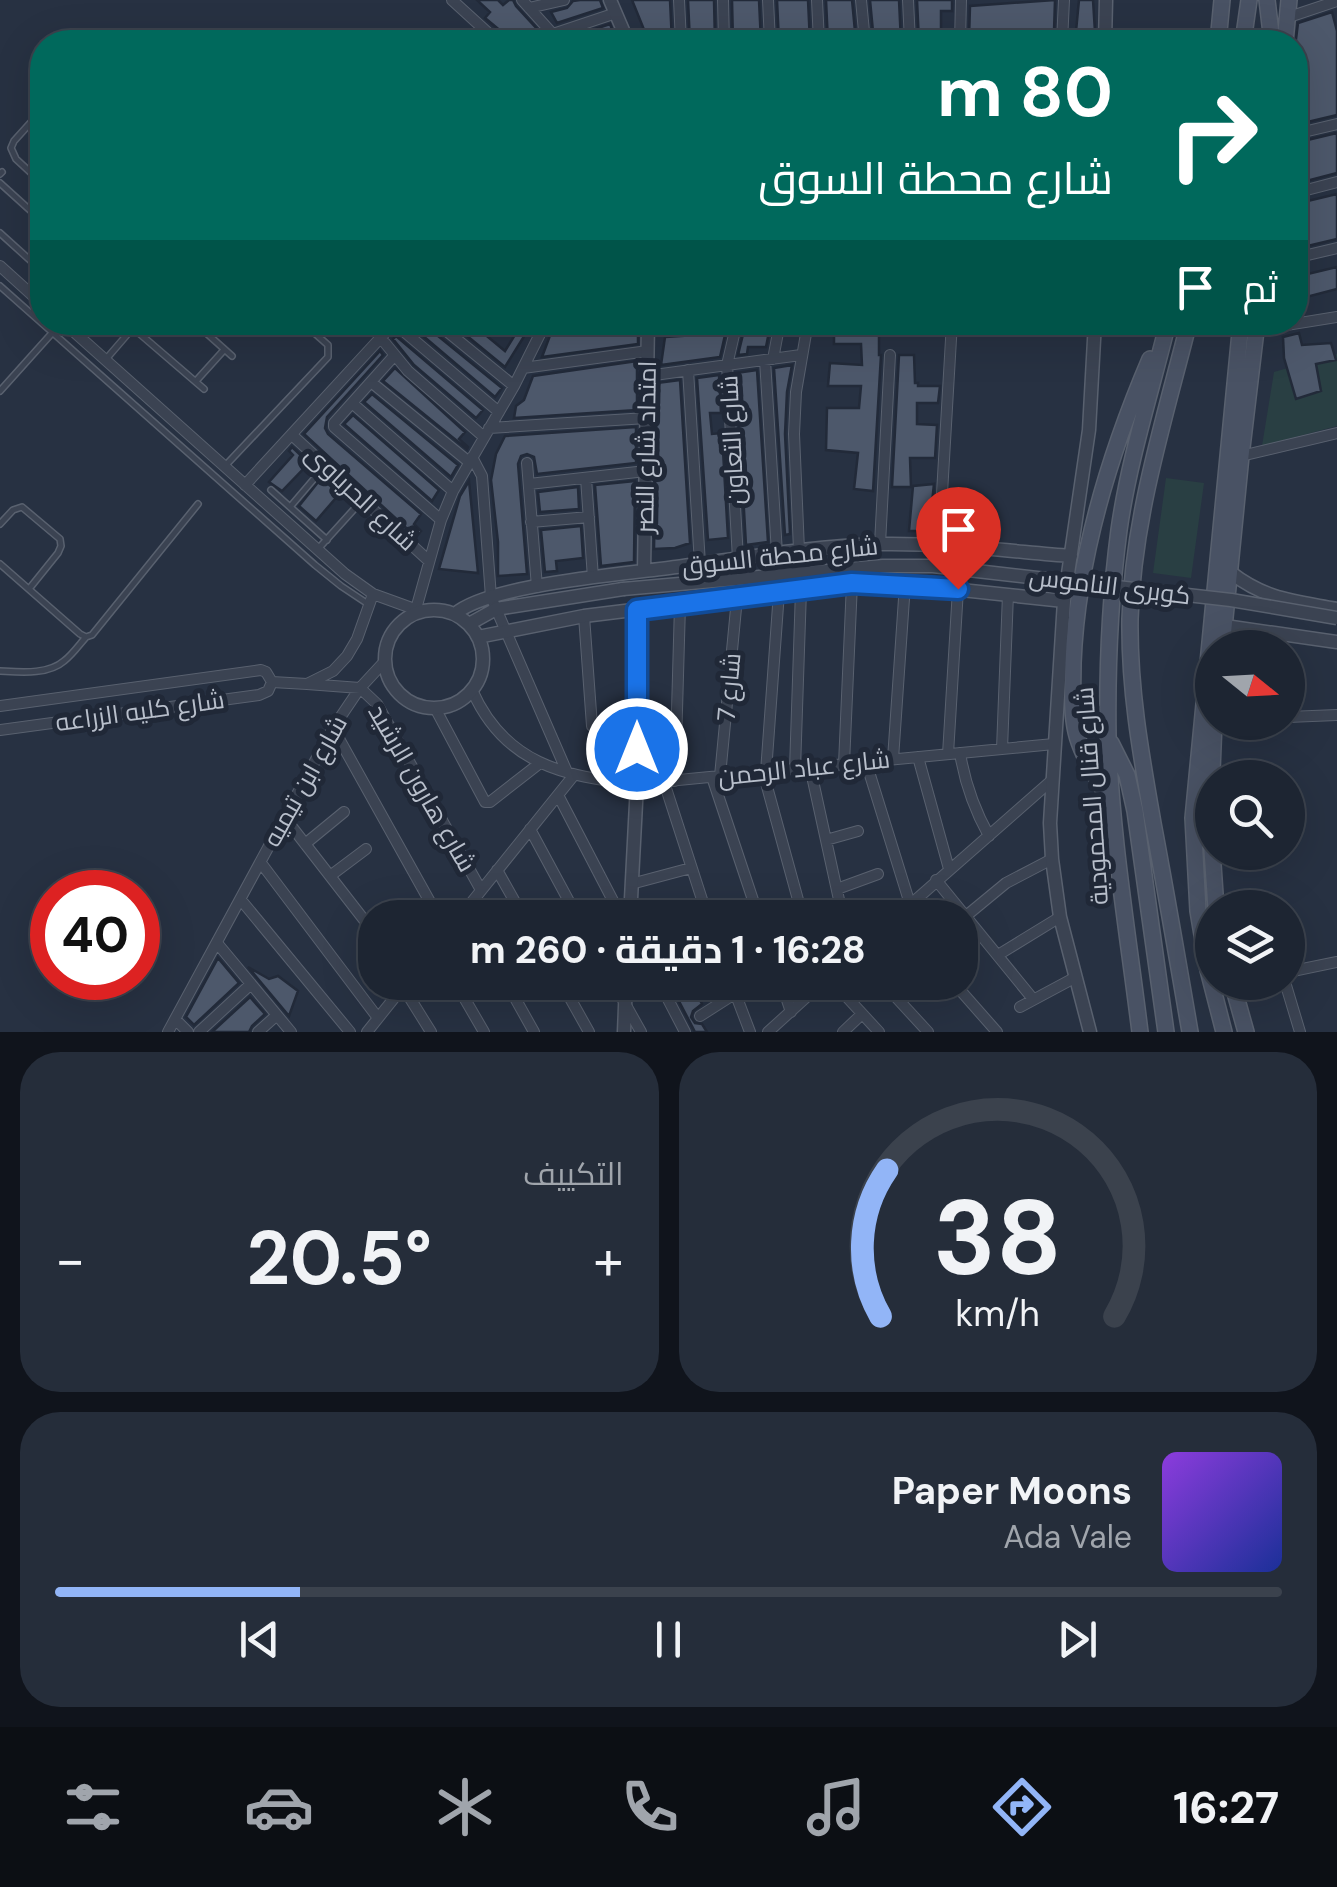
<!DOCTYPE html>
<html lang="ar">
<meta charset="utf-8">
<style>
:root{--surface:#1d2532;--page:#252d3a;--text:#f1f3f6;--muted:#a0a5ac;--line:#3b424d;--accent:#92b5f7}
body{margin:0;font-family:"DM Sans",Cairo,sans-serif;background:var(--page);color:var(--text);direction:rtl;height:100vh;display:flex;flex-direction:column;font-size:38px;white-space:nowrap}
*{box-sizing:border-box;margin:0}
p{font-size:32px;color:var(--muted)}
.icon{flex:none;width:55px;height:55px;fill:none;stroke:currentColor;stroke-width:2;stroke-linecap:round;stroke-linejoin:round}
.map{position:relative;height:1032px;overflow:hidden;direction:ltr}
.panel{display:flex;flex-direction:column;gap:20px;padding:20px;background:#10141c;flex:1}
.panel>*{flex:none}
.banner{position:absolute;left:30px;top:30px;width:1278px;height:305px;border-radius:40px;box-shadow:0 10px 40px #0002,0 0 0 2px var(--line);direction:rtl;background:#00695c;color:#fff;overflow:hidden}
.needle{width:65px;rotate:108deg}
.fabs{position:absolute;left:1195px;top:630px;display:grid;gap:20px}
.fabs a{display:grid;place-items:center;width:110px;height:110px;border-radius:50%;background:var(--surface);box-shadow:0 10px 40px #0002,0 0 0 2px var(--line);font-size:50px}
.speed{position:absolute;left:30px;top:870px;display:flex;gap:20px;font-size:50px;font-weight:700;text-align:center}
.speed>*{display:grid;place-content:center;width:130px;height:130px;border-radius:50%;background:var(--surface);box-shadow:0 10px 40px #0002,0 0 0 2px var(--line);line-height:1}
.speed .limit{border:15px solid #d22;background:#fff;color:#111}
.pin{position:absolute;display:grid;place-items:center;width:85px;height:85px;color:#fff;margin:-102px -42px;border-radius:50% 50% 50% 0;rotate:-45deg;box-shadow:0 0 10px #0007}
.pin .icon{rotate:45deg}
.me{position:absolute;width:110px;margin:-55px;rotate:0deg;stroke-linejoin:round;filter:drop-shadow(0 0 8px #0008)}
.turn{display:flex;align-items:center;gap:35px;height:210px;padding:0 30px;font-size:45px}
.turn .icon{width:130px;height:130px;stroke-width:2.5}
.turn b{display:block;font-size:70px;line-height:85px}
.then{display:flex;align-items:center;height:95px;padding:0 30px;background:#0003;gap:20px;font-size:38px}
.big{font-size:75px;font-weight:700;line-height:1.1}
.panel .card{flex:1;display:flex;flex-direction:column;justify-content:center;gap:15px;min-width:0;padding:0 35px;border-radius:40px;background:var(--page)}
.panel .dial{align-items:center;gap:0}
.dial svg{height:260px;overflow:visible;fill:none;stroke:var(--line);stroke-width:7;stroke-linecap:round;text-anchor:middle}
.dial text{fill:var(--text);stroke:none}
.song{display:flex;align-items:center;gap:30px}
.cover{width:120px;height:120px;border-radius:15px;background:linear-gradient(135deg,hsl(270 70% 55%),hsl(230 70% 35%))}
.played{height:10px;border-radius:5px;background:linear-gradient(90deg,var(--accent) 20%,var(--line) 20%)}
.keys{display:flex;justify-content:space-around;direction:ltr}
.heat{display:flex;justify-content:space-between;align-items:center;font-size:55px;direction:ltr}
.panel .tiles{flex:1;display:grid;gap:20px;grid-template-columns:1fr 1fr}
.card:last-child{grid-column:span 2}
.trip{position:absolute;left:358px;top:900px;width:620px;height:100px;border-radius:40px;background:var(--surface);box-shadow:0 10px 40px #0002,0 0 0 2px var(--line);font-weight:700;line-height:100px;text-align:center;direction:rtl}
.menu{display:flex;height:160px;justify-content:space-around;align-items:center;background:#0c0f14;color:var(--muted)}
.menu .icon{width:70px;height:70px}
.menu .on{color:var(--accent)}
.menu b{font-size:45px;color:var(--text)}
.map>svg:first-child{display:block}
.green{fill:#293f43}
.building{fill:#4d586b;stroke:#222a39;stroke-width:2.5}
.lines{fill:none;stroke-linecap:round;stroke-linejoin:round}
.service-casing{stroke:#59616f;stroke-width:8}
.minor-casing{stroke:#59616f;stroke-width:12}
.tertiary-casing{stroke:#59616f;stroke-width:15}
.secondary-casing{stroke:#59616f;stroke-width:18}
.service{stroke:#3b4352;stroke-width:5}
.minor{stroke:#3b4352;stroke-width:10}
.tertiary{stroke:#3b4352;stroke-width:12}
.secondary{stroke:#495264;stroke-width:15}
.tertiary-bridge-casing{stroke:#59616f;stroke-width:15;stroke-linecap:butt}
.tertiary-bridge{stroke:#3b4352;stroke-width:12}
.route-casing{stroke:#114b97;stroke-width:25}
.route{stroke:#1a73e8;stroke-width:18}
.labels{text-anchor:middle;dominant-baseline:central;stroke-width:10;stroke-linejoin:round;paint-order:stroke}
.street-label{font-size:25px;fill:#b8bfcb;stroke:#202837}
</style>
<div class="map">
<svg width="1337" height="1032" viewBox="0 0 1337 1032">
<rect width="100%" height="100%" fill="#273142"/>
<path class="green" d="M 1337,354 L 1337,426 L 1262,446 L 1274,372 Z
M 1166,478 L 1204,483 L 1191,578 L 1153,573 Z"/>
<path class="building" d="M 477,0 L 498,0 L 503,5 L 509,0 L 513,0 L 516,6 L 549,42 L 507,42 L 508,37 L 485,18 L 490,12 Z
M 580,0 L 600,0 L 603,8 L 557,23 L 551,12 L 567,8 L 573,1 Z
M 632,0 L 670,0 L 672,42 L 649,42 Z
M 688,0 L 714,0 L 715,42 L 690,42 Z
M 732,0 L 759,0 L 761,42 L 733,42 Z
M 777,0 L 808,0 L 810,42 L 779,42 Z
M 826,0 L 852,0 L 856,42 L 828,42 Z
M 870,0 L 899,0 L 901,42 L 874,42 Z
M 917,0 L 952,0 L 952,11 L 941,11 L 941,35 L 951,33 L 951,42 L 919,42 Z
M 1055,0 L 1054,32 L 1026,33 L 1021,36 L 984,36 L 984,40 L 969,39 L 970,6 Z
M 1079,0 L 1093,0 L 1095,32 L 1092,32 L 1092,42 L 1075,42 Z
M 1332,12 L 1337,31 L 1337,115 L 1295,125 L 1295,47 L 1298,23 Z
M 610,24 L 617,42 L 569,42 L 568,38 Z
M 1337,133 L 1337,173 L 1295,184 L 1295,143 Z
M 1337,194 L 1337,239 L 1295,249 L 1295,204 Z
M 1337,267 L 1337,289 L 1295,300 L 1295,277 Z
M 410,322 L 430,322 L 432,331 L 502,388 L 495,397 L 409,324 Z
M 450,322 L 470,322 L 505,351 L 521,325 L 528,330 L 505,367 Z
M 555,322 L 638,322 L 638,344 L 542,357 Z
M 719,322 L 728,322 L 720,357 L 661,365 L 665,337 L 712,334 L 717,330 Z
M 746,322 L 771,322 L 766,347 L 748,347 L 747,354 L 738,355 Z
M 834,322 L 879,322 L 879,355 L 881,355 L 873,491 L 854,489 L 858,453 L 826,450 L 827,408 L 859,408 L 861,386 L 828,386 L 830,363 L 862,365 L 861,344 L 834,344 Z
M 1299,333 L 1302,345 L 1331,343 L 1336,360 L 1316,364 L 1321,391 L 1296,399 L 1284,358 L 1283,337 Z
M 396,336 L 483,410 L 476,418 L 414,365 L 393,339 Z
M 380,351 L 383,355 L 327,417 L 325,428 L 328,434 L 421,514 L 414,524 L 421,531 L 416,537 L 304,434 Z
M 899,355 L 914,355 L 915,383 L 918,383 L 918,386 L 940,386 L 938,403 L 917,403 L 917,424 L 937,425 L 935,458 L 910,458 L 911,487 L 892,487 Z
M 637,361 L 637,410 L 514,418 L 516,406 L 524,400 L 533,376 Z
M 792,365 L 787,392 L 785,434 L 790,534 L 785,535 L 774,368 Z
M 395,368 L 465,432 L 459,439 L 468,447 L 467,449 L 383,381 Z
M 757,370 L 768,542 L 746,545 L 736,373 Z
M 719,375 L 721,413 L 710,413 L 712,434 L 722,433 L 728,538 L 708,540 L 697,378 Z
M 680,380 L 690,543 L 675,548 L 654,549 L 657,383 Z
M 372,394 L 458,465 L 451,477 L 364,402 Z
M 353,415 L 439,490 L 432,501 L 344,424 Z
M 636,427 L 636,463 L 537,474 L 534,457 L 527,454 L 521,456 L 518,464 L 527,574 L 498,576 L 498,542 L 491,480 L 496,454 L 505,436 Z
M 292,447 L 309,463 L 282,491 L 269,482 L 293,455 L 289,451 Z
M 323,476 L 341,492 L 316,521 L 299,506 Z
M 469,481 L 478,573 L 439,569 L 460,496 Z
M 635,481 L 634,562 L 601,566 L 595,485 Z
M 934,484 L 929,531 L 909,531 L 913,486 Z
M 578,487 L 579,509 L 540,512 L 538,492 Z
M 581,526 L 583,558 L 556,561 L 557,571 L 545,572 L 541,530 Z
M 218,958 L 239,983 L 194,1025 L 186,1017 Z
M 248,967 L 269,979 L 278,976 L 298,991 L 289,1016 Z
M 669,982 L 678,982 L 686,999 L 696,993 L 702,1004 L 693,1011 L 691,1017 L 695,1023 L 702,1024 L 707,1032 L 695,1032 Z
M 250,997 L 265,1014 L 252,1026 L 249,1032 L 212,1032 Z"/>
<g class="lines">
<defs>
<path id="service" d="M 42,110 L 14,141 L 11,148 L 16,159 L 42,183
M 0,174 L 2,172
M 0,183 L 42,221
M 0,233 L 42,271
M 0,286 L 315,565 L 341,586 L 368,604
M 32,295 L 42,284
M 194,322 L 232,356
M 133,328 L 204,389
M 107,358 L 138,322
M 196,381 L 224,350
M 0,391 L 53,332
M 225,466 L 328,357 L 328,345 L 302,322
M 271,490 L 327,540
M 290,507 L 313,480
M 0,524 L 13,510 L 22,507 L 60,539 L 61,546 L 58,553 L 29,589
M 318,549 L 356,507
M 0,564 L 80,634 L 86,637 L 92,635 L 198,504
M 0,671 C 20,672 48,675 64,661 C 72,655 79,645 86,637"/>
<path id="minor" d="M 452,0 L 498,42
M 522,0 L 560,42
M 679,0 L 681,42
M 723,0 L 724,42
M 768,0 L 770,42
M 817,0 L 819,42
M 861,0 L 865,42
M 908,0 L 910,42
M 529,8 L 564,0
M 1289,17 L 1337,1
M 553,34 L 616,13
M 960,42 L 961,0
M 1027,42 L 1062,40
M 1062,42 L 1064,0
M 1295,134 L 1337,124
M 1295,193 L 1337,182
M 1295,258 L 1337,248
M 0,266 L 42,304
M 63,322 L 345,574 L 373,594 L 420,611
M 737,322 L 727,365 L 738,559
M 438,324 L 514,386
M 401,329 L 499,412
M 648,330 L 710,325
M 1256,330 L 1337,317
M 385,343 L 408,371 L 484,437
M 394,356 L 334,423 L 334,427 L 441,520
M 773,359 L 780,322
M 765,360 L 777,553
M 523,368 L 648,351
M 688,370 L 700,564
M 647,376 L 801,355
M 371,382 L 469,462
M 352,403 L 453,491
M 489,428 L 647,418
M 292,435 L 429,561
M 1241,456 L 1337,433
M 472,457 L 482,476 L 491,597 L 567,772
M 527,463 L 537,587
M 586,478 L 593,578
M 529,484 L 646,471
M 245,485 L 395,322
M 531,522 L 589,517
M 880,544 L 890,355
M 939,545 L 952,322
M 799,550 L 794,434 L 796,392 L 808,322
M 416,609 L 441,520 L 453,491 L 514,386 L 546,322
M 584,616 L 592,726
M 272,682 L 307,684 L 333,671 L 347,656 L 357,639 L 373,594
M 307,684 L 360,688 L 377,704 L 481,890
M 472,690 C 504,763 563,777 637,784 L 1054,744
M 0,706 L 261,670 L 266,672 L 272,682 L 268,691 L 259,695 L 0,730
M 435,708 L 485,802 L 490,802 L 540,763
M 1288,717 L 1337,715
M 333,728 L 439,918
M 1002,749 L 1008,594
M 960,753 C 965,784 974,809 989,836
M 948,754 L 958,589
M 918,757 L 949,869
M 893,759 L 905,584
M 866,762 L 910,904
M 844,764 L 852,583
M 810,767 L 843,918
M 795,769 L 801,590
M 763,772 L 803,918
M 766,772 L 779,592
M 720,776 L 737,598
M 712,777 L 759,918
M 675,781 L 680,605
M 664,782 L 708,918
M 558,795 L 622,918
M 285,818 L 375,934
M 530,829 L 578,918
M 826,840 L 858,831
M 305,844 L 344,812
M 261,863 L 378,1018
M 497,870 L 524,918
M 330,876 L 366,849
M 936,880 L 1033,999
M 631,884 L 691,868
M 837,889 L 878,874
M 241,900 L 350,1032
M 966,916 L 1006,883 L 1052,859
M 459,918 L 574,775
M 680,918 L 704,904
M 895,918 L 1051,781
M 217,943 L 291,1032
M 998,955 L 1060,917
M 1288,972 L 1337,962
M 455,982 L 484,1032
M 506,982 L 534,1032
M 561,982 L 589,1032
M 613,982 L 641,1032
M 659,982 L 685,1032
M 731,982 L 750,1032
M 781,982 L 791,1012
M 833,982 L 879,1032
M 882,982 L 928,1032
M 953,982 L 997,1032
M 1285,982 L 1300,1032
M 403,987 L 431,1032
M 1020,1007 L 1076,977
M 700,1016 L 736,993
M 175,1019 L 188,1032
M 168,1032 L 333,728 L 360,688 L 385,661
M 199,1032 L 251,984
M 258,1032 L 277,1015
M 367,1032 L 407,982
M 768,1032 L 823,982
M 843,1032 L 862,1014"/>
<path id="tertiary" d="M 610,0 L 628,42
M 1105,42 L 1106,0
M 644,571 L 648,322
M 1230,572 C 1266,600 1294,601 1337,609
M385 659a49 49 0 1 1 98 0a49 49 0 1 1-98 0Z
M 455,614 C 490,584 627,574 676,567 C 744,558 812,546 881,544 C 944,543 1008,551 1071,556
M 469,624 L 496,609 L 623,589
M 1225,626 L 1337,642
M 478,637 L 584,616 L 852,583 L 905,584 L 1064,601
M 630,918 L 637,784 L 637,610
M 624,1032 L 626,982
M 1090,1032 L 1060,917 L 1052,859 L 1050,823 L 1064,601 L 1089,430 L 1095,322"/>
<path id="secondary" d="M 1267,0 L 1272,42
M 1218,42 L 1222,0
M 1243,42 L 1249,0
M 1285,42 L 1289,0
M 1189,322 C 1164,421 1133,517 1130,619 C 1129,689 1141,755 1153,823 C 1166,892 1178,962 1190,1032
M 1222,648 L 1241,456 L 1257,322
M 1214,722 L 1210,821 L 1216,908
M 1111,743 L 1127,775 L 1135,811 L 1166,1032
M 1109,802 C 1099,778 1082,758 1076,732 C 1071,710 1073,686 1073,663 C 1077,559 1109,455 1150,359
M 1232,982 L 1246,1032
M 1140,1032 C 1128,934 1111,835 1108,736 C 1107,668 1110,598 1119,530 C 1129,459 1151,392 1168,322
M 1224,1032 L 1208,970 L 1198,911 L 1193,818 L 1241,322"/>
</defs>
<use href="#service" class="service-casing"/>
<use href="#minor" class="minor-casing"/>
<use href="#tertiary" class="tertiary-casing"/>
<use href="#secondary" class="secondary-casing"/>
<use href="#service" class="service"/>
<use href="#minor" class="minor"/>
<use href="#tertiary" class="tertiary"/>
<use href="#secondary" class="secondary"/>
<defs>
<path id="tertiary-bridge" d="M 623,589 L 883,566 L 933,566 L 1231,600 L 1337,618"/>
</defs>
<use href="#tertiary-bridge" class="tertiary-bridge-casing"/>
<use href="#tertiary-bridge" class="tertiary-bridge"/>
</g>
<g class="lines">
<defs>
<path id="route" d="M 637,749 L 637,610 L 852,583 L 958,589"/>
</defs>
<use href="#route" class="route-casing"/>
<use href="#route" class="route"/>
</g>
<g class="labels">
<g class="street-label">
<text transform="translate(732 440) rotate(-93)">شارع التعاون</text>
<text transform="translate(646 447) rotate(-89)">امتداد شارع النصر</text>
<text transform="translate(361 498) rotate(43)">شارع الحرباوى</text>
<text transform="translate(780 556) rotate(-6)">شارع محطة السوق</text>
<text transform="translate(1110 586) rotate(7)">كوبرى الناموس</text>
<text transform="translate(729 687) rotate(-85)">شارع 7</text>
<text transform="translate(140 711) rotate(-8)">شارع كليه الزراعه</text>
<text transform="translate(804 768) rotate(-6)">شارع عباد الرحمن</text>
<text transform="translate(305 781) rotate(-61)">شارع ابن تيميه</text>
<text transform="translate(422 788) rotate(60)">شارع هارون الرشيد</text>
<text transform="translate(1092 796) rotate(-94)">شارع قنال المحمودية</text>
</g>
</g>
</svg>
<div class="fabs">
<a><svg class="needle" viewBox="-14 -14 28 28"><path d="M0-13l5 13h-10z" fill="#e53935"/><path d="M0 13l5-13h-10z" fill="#a0a5ac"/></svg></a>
<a><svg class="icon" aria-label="search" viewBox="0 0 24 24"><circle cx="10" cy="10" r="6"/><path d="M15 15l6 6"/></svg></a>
<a><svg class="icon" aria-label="layers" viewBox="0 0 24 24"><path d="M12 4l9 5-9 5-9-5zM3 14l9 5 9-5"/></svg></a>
</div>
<div class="speed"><div class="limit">40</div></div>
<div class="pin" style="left:958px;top:589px;background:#d93025"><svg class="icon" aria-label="arrive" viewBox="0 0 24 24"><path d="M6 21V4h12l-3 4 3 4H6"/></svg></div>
<svg class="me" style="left:637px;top:749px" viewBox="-20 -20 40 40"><circle r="17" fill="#1a73e8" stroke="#fff" stroke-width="3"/><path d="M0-11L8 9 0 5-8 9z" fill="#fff"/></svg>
<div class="trip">16:28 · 1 دقيقة · 260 m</div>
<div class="banner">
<div class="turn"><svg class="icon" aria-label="right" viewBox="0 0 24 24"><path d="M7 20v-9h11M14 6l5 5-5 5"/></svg><div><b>80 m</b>شارع محطة السوق</div></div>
<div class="then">ثم<svg class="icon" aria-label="arrive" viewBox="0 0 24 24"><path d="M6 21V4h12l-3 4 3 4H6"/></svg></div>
</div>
</div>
<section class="panel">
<div class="tiles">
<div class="card dial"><svg viewBox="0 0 100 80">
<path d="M14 69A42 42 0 1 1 86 69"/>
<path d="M14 69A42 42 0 0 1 16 24" stroke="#92b5f7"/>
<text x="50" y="56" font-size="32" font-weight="700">38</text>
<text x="50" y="72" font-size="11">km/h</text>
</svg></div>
<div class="card"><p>التكييف</p>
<div class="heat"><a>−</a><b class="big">20.5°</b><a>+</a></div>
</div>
<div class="card">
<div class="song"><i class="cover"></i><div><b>Paper Moons</b><p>Ada Vale</p></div></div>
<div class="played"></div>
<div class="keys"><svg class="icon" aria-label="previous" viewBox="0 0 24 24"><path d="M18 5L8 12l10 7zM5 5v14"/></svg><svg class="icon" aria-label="pause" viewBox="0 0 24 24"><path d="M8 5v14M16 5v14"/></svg><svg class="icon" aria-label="next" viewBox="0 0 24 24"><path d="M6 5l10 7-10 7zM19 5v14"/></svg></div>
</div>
</div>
</section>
<nav class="menu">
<b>16:27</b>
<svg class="icon on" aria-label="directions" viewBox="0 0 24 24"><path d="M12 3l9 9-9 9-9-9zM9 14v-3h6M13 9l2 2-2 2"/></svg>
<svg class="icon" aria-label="music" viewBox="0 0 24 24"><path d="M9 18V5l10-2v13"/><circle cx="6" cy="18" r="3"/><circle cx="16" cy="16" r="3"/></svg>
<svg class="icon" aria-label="phone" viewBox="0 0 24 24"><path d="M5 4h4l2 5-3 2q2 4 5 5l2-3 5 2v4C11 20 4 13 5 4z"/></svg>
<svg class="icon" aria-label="climate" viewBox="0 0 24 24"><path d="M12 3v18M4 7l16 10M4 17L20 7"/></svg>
<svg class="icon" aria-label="car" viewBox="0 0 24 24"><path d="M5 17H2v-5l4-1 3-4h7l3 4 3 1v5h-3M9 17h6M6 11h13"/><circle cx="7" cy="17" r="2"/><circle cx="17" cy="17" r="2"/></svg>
<svg class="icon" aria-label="filters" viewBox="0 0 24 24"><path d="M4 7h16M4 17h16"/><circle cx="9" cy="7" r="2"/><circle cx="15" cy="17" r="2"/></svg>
</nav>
